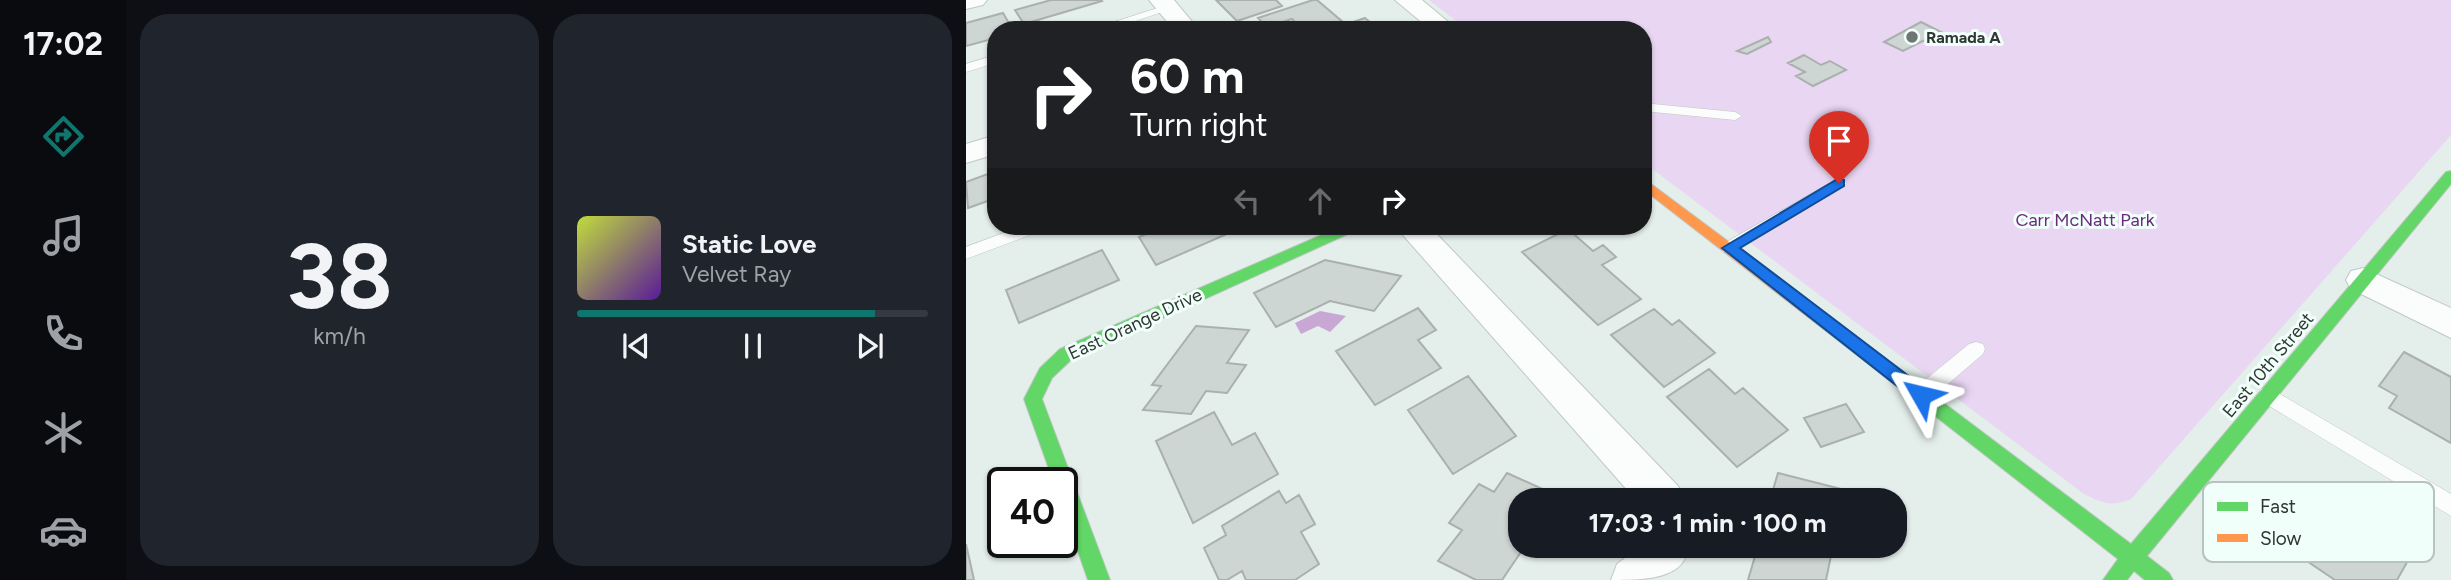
<!DOCTYPE html>
<meta charset="utf-8">
<style>
:root{--surface:#171b24;--page:#20242c;--text:#f1f3f6;--muted:#9ea1a6;--line:#363941;--accent:#0f766e}
body{margin:0;font-family:Figtree,sans-serif;background:var(--page);color:var(--text);height:100vh;display:flex;flex-direction:column;font-size:26px;white-space:nowrap}
*{box-sizing:border-box;margin:0}
p{font-size:23px;color:var(--muted)}
.icon{flex:none;width:38px;height:38px;fill:none;stroke:currentColor;stroke-width:2;stroke-linecap:round;stroke-linejoin:round}
.map{position:relative;flex:1;overflow:hidden}
.panel{display:flex;flex-direction:column;gap:14px;padding:14px;background:#0d0f14;width:840px}
.panel>*{flex:none}
.hud{position:absolute;left:21px;top:21px;width:665px;height:214px;border-radius:28px;box-shadow:0 2px 5px #0004;background:#202124;color:#fff;overflow:hidden}
.speed{position:absolute;left:21px;top:467px;display:flex;gap:14px;font-size:35px;font-weight:700;text-align:center}
.speed>*{display:grid;place-content:center;width:91px;height:91px;border-radius:50%;background:var(--surface);box-shadow:0 2px 5px #0004;line-height:1}
.speed .limit{border:4px solid #111;border-radius:10px;background:#fff;color:#111}
.pin{position:absolute;display:grid;place-items:center;width:60px;height:60px;color:#fff;margin:-72px -30px;border-radius:50% 50% 50% 0;rotate:-45deg;box-shadow:0 0 7px #0007}
.pin .icon{rotate:45deg}
.me{position:absolute;width:77px;margin:-38px;rotate:307deg;stroke-linejoin:round;filter:drop-shadow(0 0 5px #0008)}
.turn{display:flex;align-items:center;gap:24px;height:147px;padding:0 28px;font-size:32px}
.turn .icon{width:91px;height:91px;stroke-width:2.5}
.turn b{display:block;font-size:49px;line-height:60px}
.lanes{display:flex;align-items:center;height:66px;padding:0 28px;background:#0003;justify-content:center;gap:35px;direction:ltr}
.lanes .off{opacity:.35}
.panel .card{flex:1;display:flex;flex-direction:column;justify-content:center;gap:10px;min-width:0;padding:0 24px;border-radius:28px;background:var(--page)}
.panel .dial{align-items:center;gap:0}
.dial b{font-size:91px;line-height:1}
.song{display:flex;align-items:center;gap:21px}
.cover{width:84px;height:84px;border-radius:10px;background:linear-gradient(135deg,hsl(70 70% 55%),hsl(270 70% 35%))}
.played{height:7px;border-radius:4px;background:linear-gradient(90deg,var(--accent) 85%,var(--line) 85%)}
.keys{display:flex;justify-content:space-around;direction:ltr}
.panel .tiles{flex:1;display:grid;gap:14px;grid-template-columns:repeat(2,1fr)}
.trip{position:absolute;left:542px;top:488px;width:399px;height:70px;border-radius:28px;background:var(--surface);box-shadow:0 2px 5px #0004;font-weight:700;line-height:70px;text-align:center}
main{display:flex;flex:1;min-height:0}
.menu{display:flex;flex-direction:column;width:126px;justify-content:space-around;align-items:center;background:#090b0e;color:var(--muted)}
.menu .icon{width:49px;height:49px}
.menu .current{color:var(--accent)}
.menu b{font-size:32px;color:var(--text)}
.map>svg:first-child{display:block}
.green{fill:#e9d6f2}
.water{fill:#c9a7d5}
.building{fill:#ced6d3;stroke:#a9b0ad;stroke-width:2}
.lines{fill:none;stroke-linecap:round;stroke-linejoin:round}
.lane-casing{stroke:#c0c8c5;stroke-width:1}
.street-casing{stroke:#c0c8c5;stroke-width:2}
.fast-casing{stroke:#c0c8c5;stroke-width:2}
.slow-casing{stroke:#c0c8c5;stroke-width:2}
.lane{fill:#fbfcfc;fill-rule:evenodd}
.street{fill:#fbfcfc;fill-rule:evenodd}
.fast{fill:#63d668;fill-rule:evenodd}
.slow{fill:#ff974d;fill-rule:evenodd}
.route{fill:#1a73e8;stroke:#114b97;stroke-width:2}
.poi-dot{fill:#6e7673;stroke:#f0fff9;stroke-width:2.5}
.labels{text-anchor:middle;dominant-baseline:central;stroke-width:6;stroke-linejoin:round;paint-order:stroke}
.far-poi-label{font-size:16px;font-weight:bold;fill:#2f3633;stroke:#f0fff9;text-anchor:start}
.park-label{font-size:18px;fill:#6a297b;stroke:#f0fff9}
.street-label{font-size:18px;fill:#2f3633;stroke:#f0fff9}
.key{fill:#f0fff9;stroke:#b6c3be;stroke-width:2}
.key-label{font-size:19px;fill:#2f3633}
</style>
<main>
<nav class="menu">
<b>17:02</b>
<svg class="icon current" aria-label="directions" viewBox="0 0 24 24"><path d="M12 3l9 9-9 9-9-9zM9 14v-3h6M13 9l2 2-2 2"/></svg>
<svg class="icon" aria-label="music" viewBox="0 0 24 24"><path d="M9 18V5l10-2v13"/><circle cx="6" cy="18" r="3"/><circle cx="16" cy="16" r="3"/></svg>
<svg class="icon" aria-label="phone" viewBox="0 0 24 24"><path d="M5 4h4l2 5-3 2q2 4 5 5l2-3 5 2v4C11 20 4 13 5 4z"/></svg>
<svg class="icon" aria-label="climate" viewBox="0 0 24 24"><path d="M12 3v18M4 7l16 10M4 17L20 7"/></svg>
<svg class="icon" aria-label="car" viewBox="0 0 24 24"><path d="M5 17H2v-5l4-1 3-4h7l3 4 3 1v5h-3M9 17h6M6 11h13"/><circle cx="7" cy="17" r="2"/><circle cx="17" cy="17" r="2"/></svg>
</nav>
<section class="panel">
<div class="tiles">
<div class="card dial"><b>38</b><p>km/h</p></div>
<div class="card">
<div class="song"><i class="cover"></i><div><b>Static Love</b><p>Velvet Ray</p></div></div>
<div class="played"></div>
<div class="keys"><svg class="icon" aria-label="previous" viewBox="0 0 24 24"><path d="M18 5L8 12l10 7zM5 5v14"/></svg><svg class="icon" aria-label="pause" viewBox="0 0 24 24"><path d="M8 5v14M16 5v14"/></svg><svg class="icon" aria-label="next" viewBox="0 0 24 24"><path d="M6 5l10 7-10 7zM19 5v14"/></svg></div>
</div>
</div>
</section>
<div class="map">
<svg width="1485" height="580" viewBox="0 0 1485 580">
<rect width="100%" height="100%" fill="#e4eeea"/>
<path class="green" d="M 463,0 L 1485,0 L 1485,135 L 1165,499 C 1146,507 1136,503 1118,494 L 677,162 L 677,30 L 502,30 Z"/>
<path class="water" d="M 354,311 L 380,316 L 364,332 L 352,326 L 335,334 L 329,323 Z"/>
<path class="building" d="M 85,0 L 135,0 L 136,1 L 58,24 L 49,10 Z
M 250,0 L 310,0 L 316,6 L 271,21 Z
M 347,0 L 351,0 L 378,23 L 358,30 L 311,30 L 330,23 L 326,19 L 301,27 L 292,18 Z
M 37,13 L 47,30 L 30,30 L 30,38 L 0,46 L 0,23 Z
M 399,18 L 413,30 L 364,30 Z
M 955,22 L 975,32 L 937,51 L 918,42 Z
M 802,37 L 805,42 L 781,54 L 771,51 Z
M 838,55 L 855,65 L 864,61 L 880,70 L 847,86 L 830,76 L 839,72 L 822,63 Z
M 30,171 L 30,198 L 2,208 L 0,182 Z
M 199,226 L 268,226 L 270,230 L 190,265 L 173,237 Z
M 602,229 L 627,251 L 637,245 L 650,257 L 636,265 L 675,299 L 632,325 L 556,252 Z
M 136,250 L 153,280 L 53,323 L 40,290 Z
M 359,260 L 435,276 L 408,311 L 364,301 L 310,327 L 288,293 Z
M 452,308 L 470,330 L 452,340 L 475,368 L 409,405 L 370,351 Z
M 688,309 L 706,325 L 713,320 L 749,353 L 698,387 L 645,335 Z
M 230,326 L 283,330 L 261,363 L 280,365 L 261,393 L 240,391 L 225,414 L 177,410 L 195,386 L 186,385 Z
M 1438,352 L 1485,377 L 1485,443 L 1423,408 L 1431,396 L 1413,386 Z
M 743,369 L 769,394 L 777,388 L 822,430 L 771,467 L 701,397 Z
M 502,376 L 550,436 L 487,474 L 442,410 Z
M 880,404 L 898,432 L 855,447 L 838,418 Z
M 248,412 L 266,445 L 289,433 L 312,474 L 227,523 L 190,441 Z
M 541,473 L 592,496 L 589,500 L 555,500 L 555,546 L 559,546 L 536,580 L 510,580 L 472,561 L 496,530 L 483,523 L 513,484 L 528,492 Z
M 812,473 L 879,490 L 877,500 L 804,500 Z
M 313,491 L 320,503 L 333,495 L 349,524 L 335,532 L 353,564 L 329,580 L 280,580 L 276,571 L 261,580 L 253,580 L 238,548 L 260,535 L 256,526 Z
M 1367,496 L 1449,548 L 1431,580 L 1369,580 L 1329,553 Z
M 0,544 L 8,580 L 0,580 Z
M 792,546 L 867,546 L 860,580 L 782,580 Z"/>
<g class="lines">
<defs>
<path id="lane" d="M 198,6 L 208,8 L 143,30 L 123,30 Z
M 30,55 L 30,63 L 0,72 L 0,64 Z
M 677,103 L 769,112 L 776,116 L 769,120 L 677,111 Z
M 873,178 L 881,183 L 878,186 L 769,252 L 757,252 L 755,248 L 757,244 Z
M 56,226 L 79,226 L 77,230 L 0,259 L 0,247 Z
M 1010,342 L 1017,344 L 1019,349 L 1017,354 L 962,401 L 955,403 L 948,401 L 945,395 L 948,389 L 1003,344 Z
M 1302,387 L 1485,494 L 1485,516 L 1295,401 L 1292,395 L 1295,389 Z"/>
<path id="street" d="M 0,0 L 21,0 L 17,5 L 0,9 Z
M 183,0 L 208,0 L 233,30 L 208,30 Z
M 429,0 L 456,0 L 492,30 L 465,30 Z
M 30,135 L 30,154 L 0,163 L 0,144 Z
M 429,226 L 463,226 L 712,486 L 719,500 L 670,500 Z
M 1397,268 L 1485,308 L 1485,338 L 1385,289 L 1380,280 L 1385,271 Z
M 675,546 L 721,546 C 722,580 676,580 645,580 L 651,564 Z"/>
<path id="fast" d="M 1485,171 L 1485,184 L 1181,556 L 1203,573 L 1207,580 L 1179,580 L 1168,571 L 1161,580 L 1137,580 L 1152,559 L 877,344 L 875,340 L 877,336 L 889,336 L 1165,544 L 1480,172 Z
M 376,226 L 395,226 L 393,229 L 106,359 L 86,378 L 76,399 L 144,580 L 122,580 L 96,506 L 96,483 L 88,483 L 58,399 L 74,368 L 94,349 Z"/>
<path id="slow" d="M 677,178 L 889,336 L 891,340 L 889,344 L 877,344 L 677,189 Z"/>
</defs>
<use href="#lane" class="lane-casing"/>
<use href="#street" class="street-casing"/>
<use href="#fast" class="fast-casing"/>
<use href="#slow" class="slow-casing"/>
<use href="#lane" class="lane"/>
<use href="#street" class="street"/>
<use href="#fast" class="fast"/>
<use href="#slow" class="slow"/>
</g>
<path class="route" d="M 873,178 L 878,180 L 878,186 L 774,248 L 961,390 L 964,395 L 961,400 L 955,402 L 949,400 L 756,248 Z"/>
<circle class="poi-dot" cx="946" cy="37" r="7"/>
<g class="labels">
<g class="far-poi-label">
<text x="960" y="37">Ramada A</text>
</g>
<g class="park-label">
<text x="1119" y="220">Carr McNatt Park</text>
</g>
<g class="street-label">
<text transform="translate(169 324) rotate(-25)">East Orange Drive</text>
<text transform="translate(1302 365) rotate(-50)">East 10th Street</text>
</g>
</g>
<rect x="1237" y="482" width="231" height="80" rx="10" class="key"/>
<rect x="1251" y="502" width="31" height="9" fill="#63d668"/>
<rect x="1251" y="534" width="31" height="8" fill="#ff974d"/>
<g class="key-label">
<text x="1294" y="513">Fast</text>
<text x="1294" y="545">Slow</text>
</g>
</svg>
<div class="speed"><div class="limit">40</div></div>
<div class="pin" style="left:873px;top:183px;background:#d93025"><svg class="icon" aria-label="arrive" viewBox="0 0 24 24"><path d="M6 21V4h12l-3 4 3 4H6"/></svg></div>
<svg class="me" style="left:955px;top:395px" viewBox="-20 -20 40 40"><path d="M0-17L14 15 0 8-14 15z" fill="#1a73e8" stroke="#fff" stroke-width="4"/></svg>
<div class="trip">17:03 · 1 min · 100 m</div>
<div class="hud">
<div class="turn"><svg class="icon" aria-label="right" viewBox="0 0 24 24"><path d="M7 20v-9h11M14 6l5 5-5 5"/></svg><div><b>60 m</b>Turn right</div></div>
<div class="lanes"><svg class="icon off" aria-label="left" viewBox="0 0 24 24"><path d="M17 20v-9H6M10 6l-5 5 5 5"/></svg><svg class="icon off" aria-label="ahead" viewBox="0 0 24 24"><path d="M12 20V5M6 11l6-6 6 6"/></svg><svg class="icon" aria-label="right" viewBox="0 0 24 24"><path d="M7 20v-9h11M14 6l5 5-5 5"/></svg></div>
</div>
</div>
</main>
